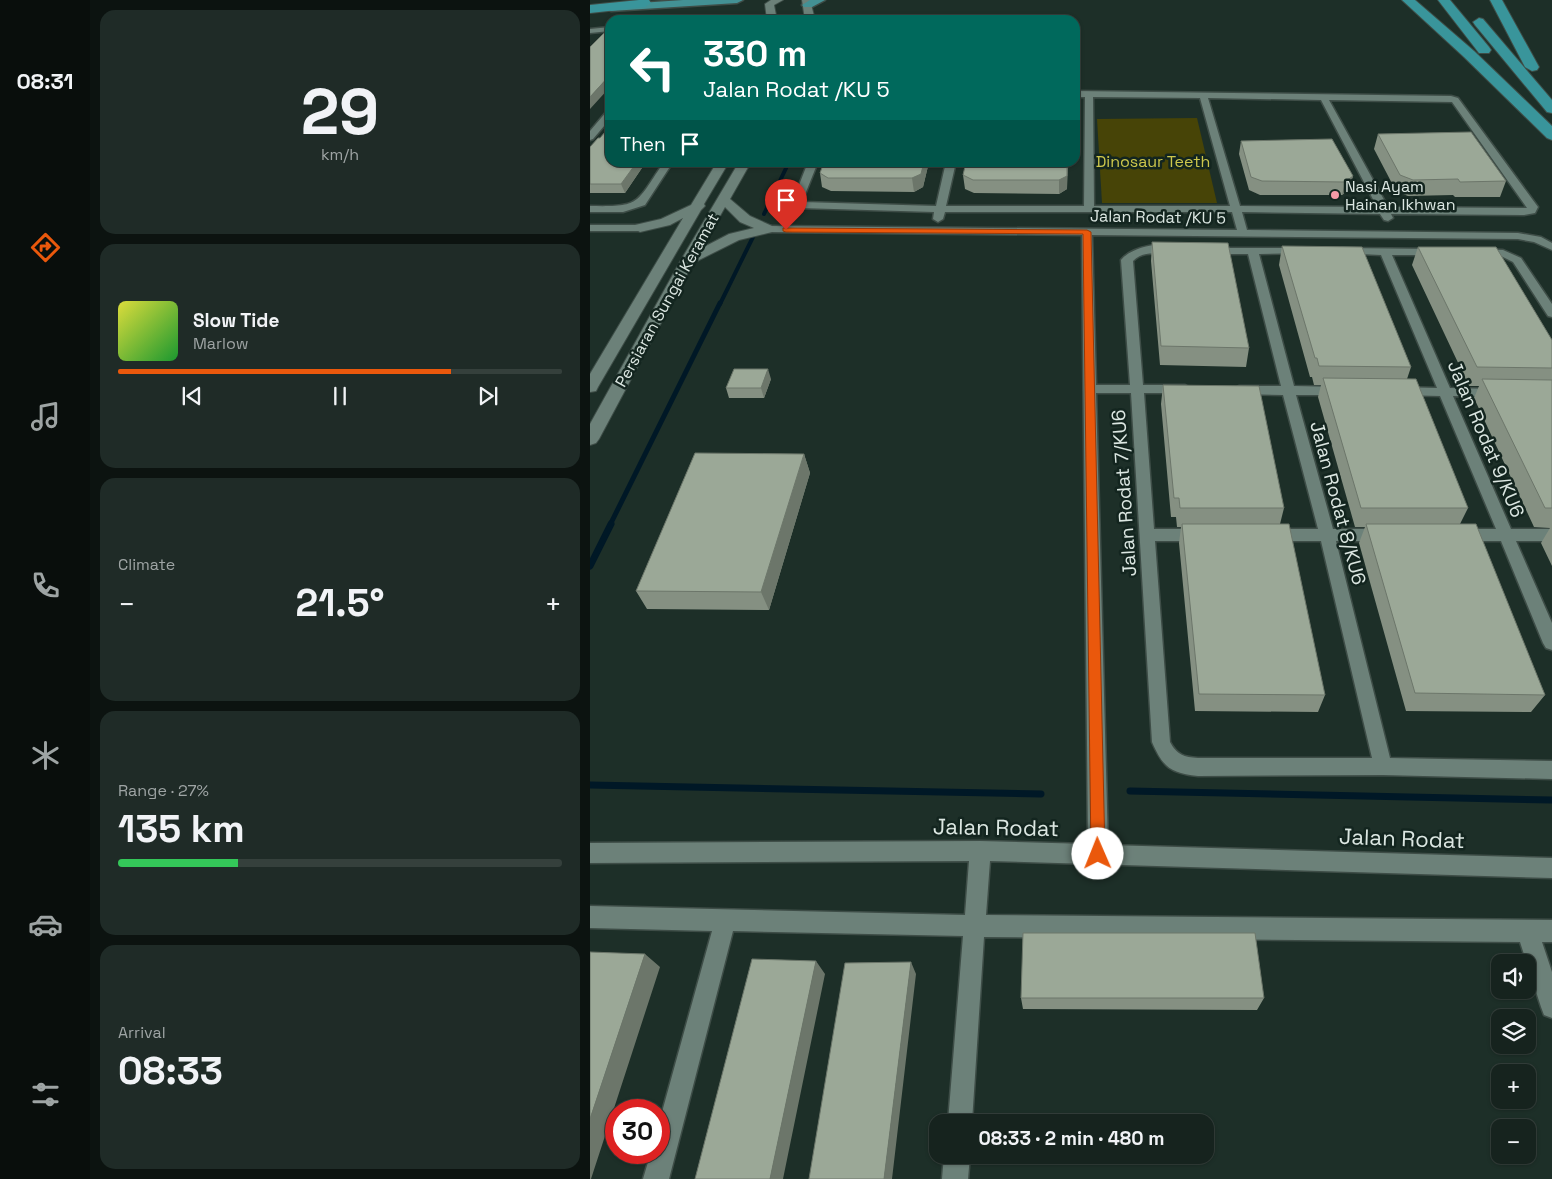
<!DOCTYPE html>
<meta charset="utf-8">
<style>
:root{--surface:#16231e;--page:#1f2b27;--text:#f1f3f6;--muted:#9ea4a4;--line:#35403c;--accent:#ea580c}
body{margin:0;font-family:"Space Grotesk",sans-serif;background:var(--page);color:var(--text);height:100vh;display:flex;flex-direction:column;font-size:19px;white-space:nowrap}
*{box-sizing:border-box;margin:0}
p{font-size:16px;color:var(--muted)}
.icon{flex:none;width:28px;height:28px;fill:none;stroke:currentColor;stroke-width:2;stroke-linecap:round;stroke-linejoin:round}
.map{position:relative;flex:1;overflow:hidden}
.details{display:flex;flex-direction:column;gap:10px;padding:10px;background:#0c1310;width:500px}
.details>*{flex:none}
.banner{position:absolute;left:15px;top:15px;width:475px;height:152px;border-radius:15px;box-shadow:0 1px 4px #0004,0 0 0 1px var(--line);background:#00695c;color:#fff;overflow:hidden}
.controls{position:absolute;left:901px;top:954px;display:grid;gap:10px}
.controls a{display:grid;place-items:center;width:45px;height:45px;border-radius:10px;background:var(--surface);box-shadow:0 1px 4px #0004,0 0 0 1px var(--line);font-size:25px}
.speed{position:absolute;left:15px;top:1099px;display:flex;gap:10px;font-size:25px;font-weight:700;text-align:center}
.speed>*{display:grid;place-content:center;width:65px;height:65px;border-radius:50%;background:var(--surface);box-shadow:0 1px 4px #0004,0 0 0 1px var(--line);line-height:1}
.speed .limit{border:8px solid #d22;background:#fff;color:#111}
.pin{position:absolute;display:grid;place-items:center;width:42px;height:42px;color:#fff;margin:-51px -21px;border-radius:50% 50% 50% 0;rotate:-45deg;box-shadow:0 0 5px #0007}
.pin .icon{rotate:45deg}
.me{position:absolute;width:55px;margin:-28px;rotate:359deg;stroke-linejoin:round;filter:drop-shadow(0 0 4px #0008)}
.turn{display:flex;align-items:center;gap:18px;height:105px;padding:0 15px;font-size:22px}
.turn .icon{width:65px;height:65px;stroke-width:2.5}
.turn b{display:block;font-size:35px;line-height:42px}
.then{display:flex;align-items:center;height:48px;padding:0 15px;background:#0003;gap:10px;font-size:19px}
.big{font-size:38px;font-weight:700;line-height:1.1}
.details .widget{flex:1;display:flex;flex-direction:column;justify-content:center;gap:8px;min-width:0;padding:0 18px;border-radius:15px;background:var(--page)}
.details .dial{align-items:center;gap:0}
.dial b{font-size:65px;line-height:1}
.song{display:flex;align-items:center;gap:15px}
.cover{width:60px;height:60px;border-radius:8px;background:linear-gradient(135deg,hsl(60 70% 55%),hsl(130 70% 35%))}
.played{height:5px;border-radius:2px;background:linear-gradient(90deg,var(--accent) 75%,var(--line) 75%)}
.keys{display:flex;justify-content:space-around;direction:ltr}
.heat{display:flex;justify-content:space-between;align-items:center;font-size:28px;direction:ltr}
.charge{height:8px;border-radius:4px;background:linear-gradient(90deg,#34c759 27%,var(--line) 0)}
.trip{position:absolute;left:339px;top:1114px;width:285px;height:50px;border-radius:15px;background:var(--surface);box-shadow:0 1px 4px #0004,0 0 0 1px var(--line);font-weight:700;line-height:50px;text-align:center}
main{display:flex;flex:1;min-height:0}
.dock{display:flex;flex-direction:column;width:90px;justify-content:space-around;align-items:center;background:#090e0c;color:var(--muted)}
.dock .icon{width:35px;height:35px}
.dock .active{color:var(--accent)}
.dock b{font-size:22px;color:var(--text)}
.map>svg:first-child{display:block}
.green{fill:#474407}
.lines{fill:none;stroke-linecap:round;stroke-linejoin:round}
.stream-far2{stroke:#001826;stroke-width:4}
.stream-far1{stroke:#001826;stroke-width:5}
.stream{stroke:#001826;stroke-width:7}
.minor-casing{stroke:#3e4d47;stroke-width:3}
.tertiary-casing{stroke:#3e4d47;stroke-width:2}
.trunk-casing{stroke:#3e4d47;stroke-width:3}
.motorway-casing{stroke:#3e4d47;stroke-width:2}
.minor{fill:#6c8179;fill-rule:evenodd}
.tertiary{fill:#6c8179;fill-rule:evenodd}
.trunk{fill:#439194;fill-rule:evenodd}
.motorway{fill:#39959b;fill-rule:evenodd}
.wall{fill:#859082}
.shaded-wall{fill:#6c766a}
.building{fill:#9ba897;stroke:#6c766a}
.route{fill:#ea580c;stroke:#983908}
.poi-dot{fill:#f49aa6;stroke:#13251f;stroke-width:2}
.labels{text-anchor:middle;dominant-baseline:central;stroke-width:5;stroke-linejoin:round;paint-order:stroke}
.far-park-label{font-size:16px;fill:#cdc74c;stroke:#13251f}
.far-poi-label{font-size:16px;fill:#dce7e2;stroke:#13251f;text-anchor:start}
.far-street-label{font-size:16px;fill:#dce7e2;stroke:#13251f}
.street-label{font-size:19px;fill:#dce7e2;stroke:#13251f}
.near-street-label{font-size:22px;fill:#dce7e2;stroke:#13251f}
</style>
<main>
<nav class="dock">
<b>08:31</b>
<svg class="icon active" aria-label="directions" viewBox="0 0 24 24"><path d="M12 3l9 9-9 9-9-9zM9 14v-3h6M13 9l2 2-2 2"/></svg>
<svg class="icon" aria-label="music" viewBox="0 0 24 24"><path d="M9 18V5l10-2v13"/><circle cx="6" cy="18" r="3"/><circle cx="16" cy="16" r="3"/></svg>
<svg class="icon" aria-label="phone" viewBox="0 0 24 24"><path d="M5 4h4l2 5-3 2q2 4 5 5l2-3 5 2v4C11 20 4 13 5 4z"/></svg>
<svg class="icon" aria-label="climate" viewBox="0 0 24 24"><path d="M12 3v18M4 7l16 10M4 17L20 7"/></svg>
<svg class="icon" aria-label="car" viewBox="0 0 24 24"><path d="M5 17H2v-5l4-1 3-4h7l3 4 3 1v5h-3M9 17h6M6 11h13"/><circle cx="7" cy="17" r="2"/><circle cx="17" cy="17" r="2"/></svg>
<svg class="icon" aria-label="filters" viewBox="0 0 24 24"><path d="M4 7h16M4 17h16"/><circle cx="9" cy="7" r="2"/><circle cx="15" cy="17" r="2"/></svg>
</nav>
<section class="details">
<div class="widget dial"><b>29</b><p>km/h</p></div>
<div class="widget">
<div class="song"><i class="cover"></i><div><b>Slow Tide</b><p>Marlow</p></div></div>
<div class="played"></div>
<div class="keys"><svg class="icon" aria-label="previous" viewBox="0 0 24 24"><path d="M18 5L8 12l10 7zM5 5v14"/></svg><svg class="icon" aria-label="pause" viewBox="0 0 24 24"><path d="M8 5v14M16 5v14"/></svg><svg class="icon" aria-label="next" viewBox="0 0 24 24"><path d="M6 5l10 7-10 7zM19 5v14"/></svg></div>
</div>
<div class="widget"><p>Climate</p>
<div class="heat"><a>−</a><b class="big">21.5°</b><a>+</a></div>
</div>
<div class="widget"><p>Range · 27%</p><b class="big">135 km</b><div class="charge"></div></div>
<div class="widget"><p>Arrival</p><b class="big">08:33</b></div>
</section>
<div class="map">
<svg width="962" height="1179" viewBox="0 0 962 1179">
<rect width="100%" height="100%" fill="#1d2f28"/>
<path class="green" d="M 607,118 L 627,203 L 512,203 L 507,119 Z"/>
<g class="lines">
<path class="stream-far2" d="M 174,214 L 199,162
M 130,304 L 163,237"/>
<path class="stream-far1" d="M 20,525 L 130,303"/>
<path class="stream" d="M 0,566 L 21,524
M 0,785 L 451,794
M 540,791 L 962,800"/>
<defs>
<path id="minor" d="M 20,27 L 20,31 L 0,33 L 0,29 Z
M 485,91 L 861,96 L 868,98 L 948,207 L 945,213 L 934,215 L 801,214 L 803,218 L 798,221 L 794,220 L 790,214 L 652,212 L 657,230 L 928,233 L 951,237 L 962,243 L 962,250 L 944,242 L 928,239 L 502,235 L 506,385 L 540,385 L 531,260 C 541,247 576,239 588,250 C 578,260 557,246 543,261 L 553,385 L 595,385 L 602,389 L 595,393 L 554,393 L 564,529 L 612,529 L 617,531 L 620,535 L 617,539 L 612,541 L 565,541 L 580,742 C 587,755 594,757 608,758 L 782,758 L 731,541 L 679,541 L 674,539 L 671,535 L 674,531 L 679,529 L 728,529 L 693,395 L 649,394 L 642,390 L 649,386 L 691,386 L 658,254 L 617,254 L 612,251 L 617,248 L 713,248 L 717,249 L 718,251 L 717,253 L 669,254 L 704,386 L 750,387 L 757,391 L 750,395 L 706,395 L 743,529 L 792,529 L 797,531 L 800,535 L 797,539 L 792,541 L 746,541 L 800,758 L 962,761 L 962,779 L 793,775 L 608,776 C 580,773 573,767 562,742 L 541,393 L 506,393 L 518,845 L 962,858 L 962,878 L 400,861 L 396,915 L 962,920 L 962,942 L 952,942 L 962,972 L 962,1018 L 954,1015 L 951,1007 L 930,942 L 394,937 L 382,1122 L 358,1122 L 373,936 L 143,931 L 79,1179 L 53,1179 L 61,1152 L 69,1152 L 69,1123 L 122,931 L 0,928 L 0,906 L 375,915 L 379,861 L 0,863 L 0,843 L 390,841 L 498,844 L 492,235 L 177,232 L 172,229 L 177,226 L 647,230 L 642,212 L 355,212 L 353,219 L 348,222 L 343,219 L 344,212 L 210,208 L 202,203 L 218,162 L 228,162 L 212,202 L 346,206 L 356,162 L 366,162 L 356,206 L 494,206 L 495,97 L 485,97 ZM 503,97 L 610,98 L 640,206 L 504,206 ZM 618,98 L 731,100 L 787,207 L 650,206 ZM 739,100 L 862,102 L 937,208 L 798,207 Z
M 20,110 L 20,119 L 3,139 L 0,140 L 0,131 L 17,111 Z
M 74,162 L 83,162 L 55,205 L 33,212 L 0,212 L 0,206 C 52,207 45,204 74,162 Z
M 0,225 L 50,225 L 55,228 L 50,231 L 0,231 Z
M 752,248 L 848,249 L 853,252 L 848,255 L 802,255 L 860,388 L 907,389 L 914,393 L 907,397 L 863,396 L 921,529 L 962,529 L 962,541 L 926,541 L 962,623 L 962,650 L 956,648 L 953,643 L 911,541 L 869,541 L 864,539 L 861,535 L 864,531 L 869,529 L 906,529 L 850,396 L 809,395 L 802,391 L 809,387 L 847,388 L 791,255 L 748,253 L 747,251 L 748,249 Z
M 887,249 L 913,250 L 931,258 L 962,304 L 962,317 L 958,316 L 923,262 L 911,256 L 883,254 L 882,252 Z
M 354,1155 L 380,1155 L 378,1179 L 352,1179 Z"/>
<path id="tertiary" d="M 181,0 L 193,0 L 184,5 L 187,20 L 177,20 L 175,4 Z
M 212,0 L 220,0 L 225,20 L 215,20 Z
M 127,162 L 139,162 L 114,204 L 115,206 L 111,210 L 8,387 L 6,391 L 0,392 L 0,374 L 93,218 L 80,225 L 50,232 L 43,228 L 45,225 L 71,219 L 101,205 Z
M 149,162 L 161,162 L 140,199 L 160,216 L 182,226 L 184,229 L 182,232 L 149,240 L 103,263 L 9,439 L 6,443 L 0,445 L 0,424 L 91,260 ZM 135,207 L 150,222 L 164,228 L 139,234 L 112,248 Z"/>
<path id="trunk" d="M 93,0 L 153,0 L 147,3 L 21,11 L 15,8 L 21,5 Z
M 220,0 L 235,0 L 222,7 L 214,7 L 212,5 Z"/>
<path id="motorway" d="M 49,0 L 59,0 L 61,3 L 55,7 L 0,13 L 0,5 Z
M 812,0 L 825,0 L 884,51 L 962,126 L 962,140 L 957,138 L 874,57 Z
M 848,0 L 860,0 L 899,47 L 901,50 L 899,53 L 889,53 Z
M 900,0 L 912,0 L 949,67 L 947,70 L 942,71 L 935,67 Z
M 889,18 L 893,19 L 962,100 L 962,113 L 957,112 L 885,25 L 883,22 Z"/>
</defs>
<use href="#minor" class="minor-casing"/>
<use href="#tertiary" class="tertiary-casing"/>
<use href="#trunk" class="trunk-casing"/>
<use href="#motorway" class="motorway-casing"/>
<use href="#minor" class="minor"/>
<use href="#tertiary" class="tertiary"/>
<use href="#trunk" class="trunk"/>
<use href="#motorway" class="motorway"/>
</g>
<path class="wall" d="M 788,134 L 916,181 L 910,197 L 865,197 L 863,195 L 818,196 L 806,191 L 784,149 Z
M 651,141 L 763,176 L 759,190 L 752,195 L 670,195 L 659,190 L 649,154 Z
M 0,147 L 20,162 L 56,162 L 35,193 L 0,193 Z
M 234,162 L 339,162 L 333,187 L 324,192 L 241,191 L 232,187 L 230,173 Z
M 478,162 L 477,189 L 469,194 L 384,193 L 375,189 L 373,175 Z
M 562,242 L 659,348 L 656,367 L 570,365 L 561,261 Z
M 692,246 L 821,367 L 817,379 L 878,508 L 870,524 L 955,695 L 941,712 L 816,711 L 769,543 L 775,527 L 765,527 L 728,397 L 731,385 L 724,385 L 722,377 L 720,377 L 689,265 Z
M 828,247 L 962,340 L 962,566 L 951,543 L 960,528 L 944,527 L 884,398 L 889,386 L 879,386 L 822,265 Z
M 181,379 L 174,398 L 139,398 L 136,388 Z
M 573,385 L 694,508 L 690,524 L 735,695 L 728,712 L 605,711 L 589,543 L 591,527 L 587,527 L 586,517 L 581,517 L 571,404 Z
M 214,454 L 220,473 L 179,610 L 57,609 L 46,591 Z
M 431,998 L 674,998 L 667,1010 L 433,1009 Z"/>
<path class="shaded-wall" d="M 20,75 L 20,87 L 0,109 L 0,97 Z
M 47,162 L 56,162 L 35,193 L 31,184 Z
M 334,162 L 339,162 L 333,187 L 324,192 L 322,178 Z
M 477,162 L 477,189 L 469,194 L 469,180 Z
M 763,176 L 759,190 L 752,195 L 755,182 Z
M 178,369 L 181,379 L 174,398 L 171,388 Z
M 214,454 L 220,473 L 179,610 L 171,592 Z
M 55,954 L 70,967 L 1,1179 L 0,1179 L 0,1119 Z
M 226,961 L 235,974 L 193,1179 L 180,1179 Z
M 321,962 L 326,974 L 302,1179 L 294,1179 Z"/>
<path class="building" d="M 20,27 L 20,75 L 0,97 L 0,47 Z
M 20,126 L 20,162 L 47,162 L 31,184 L 0,184 L 0,147 L 8,138 L 10,138 Z
M 881,132 L 916,181 L 870,182 L 868,179 L 823,180 L 810,175 L 788,134 Z
M 742,139 L 763,176 L 755,182 L 672,181 L 661,177 L 651,141 Z
M 234,162 L 334,162 L 331,174 L 322,178 L 238,178 L 230,173 Z
M 376,162 L 477,162 L 477,176 L 469,180 L 383,180 L 373,175 Z
M 562,242 L 638,243 L 659,348 L 571,346 Z
M 692,246 L 772,247 L 821,367 L 729,366 L 727,358 L 725,358 Z
M 828,247 L 906,247 L 962,340 L 962,368 L 887,367 Z
M 144,369 L 178,369 L 171,388 L 136,388 Z
M 733,378 L 826,379 L 878,508 L 771,508 Z
M 892,379 L 962,380 L 962,508 L 955,508 Z
M 573,385 L 669,386 L 694,508 L 590,508 L 589,498 L 584,498 Z
M 105,453 L 214,454 L 171,592 L 46,591 Z
M 592,524 L 699,524 L 735,695 L 609,694 Z
M 776,524 L 886,524 L 955,695 L 825,693 Z
M 433,933 L 665,933 L 674,998 L 431,998 Z
M 0,952 L 55,954 L 0,1119 Z
M 162,959 L 226,961 L 180,1179 L 105,1179 Z
M 321,962 L 294,1179 L 219,1179 L 255,963 Z"/>
<path class="route" d="M 193,228 L 497,230 L 501,232 L 515,854 L 513,859 L 508,861 L 503,859 L 501,854 L 493,234 L 196,232 L 193,231 Z"/>
<circle class="poi-dot" cx="745" cy="195" r="5"/>
<g class="labels">
<g class="far-park-label">
<text x="563" y="161">Dinosaur Teeth</text>
</g>
<g class="far-poi-label">
<text x="755" y="186">Nasi Ayam<tspan x="755" dy="18">Hainan Ikhwan</tspan></text>
</g>
<g class="far-street-label">
<text transform="translate(568 217) rotate(1)">Jalan Rodat /KU 5</text>
<text transform="translate(77 300) rotate(-61)">Persiaran Sungai Keramat</text>
</g>
<g class="street-label">
<text transform="translate(896 439) rotate(67)">Jalan Rodat 9/KU6</text>
<text transform="translate(534 493) rotate(-94)">Jalan Rodat 7/KU6</text>
<text transform="translate(748 503) rotate(75)">Jalan Rodat 8/KU6</text>
</g>
<g class="near-street-label">
<text transform="translate(406 827) rotate(1)">Jalan Rodat</text>
<text transform="translate(812 838) rotate(2)">Jalan Rodat</text>
</g>
</g>
</svg>
<div class="controls">
<a><svg class="icon" aria-label="sound" viewBox="0 0 24 24"><path d="M4 9h4l5-4v14l-5-4H4zM17 9q2 3 0 6"/></svg></a>
<a><svg class="icon" aria-label="layers" viewBox="0 0 24 24"><path d="M12 4l9 5-9 5-9-5zM3 14l9 5 9-5"/></svg></a>
<a>+</a>
<a>−</a>
</div>
<div class="speed"><div class="limit">30</div></div>
<div class="pin" style="left:196px;top:230px;background:#d93025"><svg class="icon" aria-label="arrive" viewBox="0 0 24 24"><path d="M6 21V4h12l-3 4 3 4H6"/></svg></div>
<svg class="me" style="left:508px;top:854px" viewBox="-20 -20 40 40"><circle r="19" fill="#fff"/><path d="M0-13L10 11 0 6-10 11z" fill="#ea580c"/></svg>
<div class="trip">08:33 · 2 min · 480 m</div>
<div class="banner">
<div class="turn"><svg class="icon" aria-label="left" viewBox="0 0 24 24"><path d="M17 20v-9H6M10 6l-5 5 5 5"/></svg><div><b>330 m</b>Jalan Rodat /KU 5</div></div>
<div class="then">Then<svg class="icon" aria-label="arrive" viewBox="0 0 24 24"><path d="M6 21V4h12l-3 4 3 4H6"/></svg></div>
</div>
</div>
</main>
